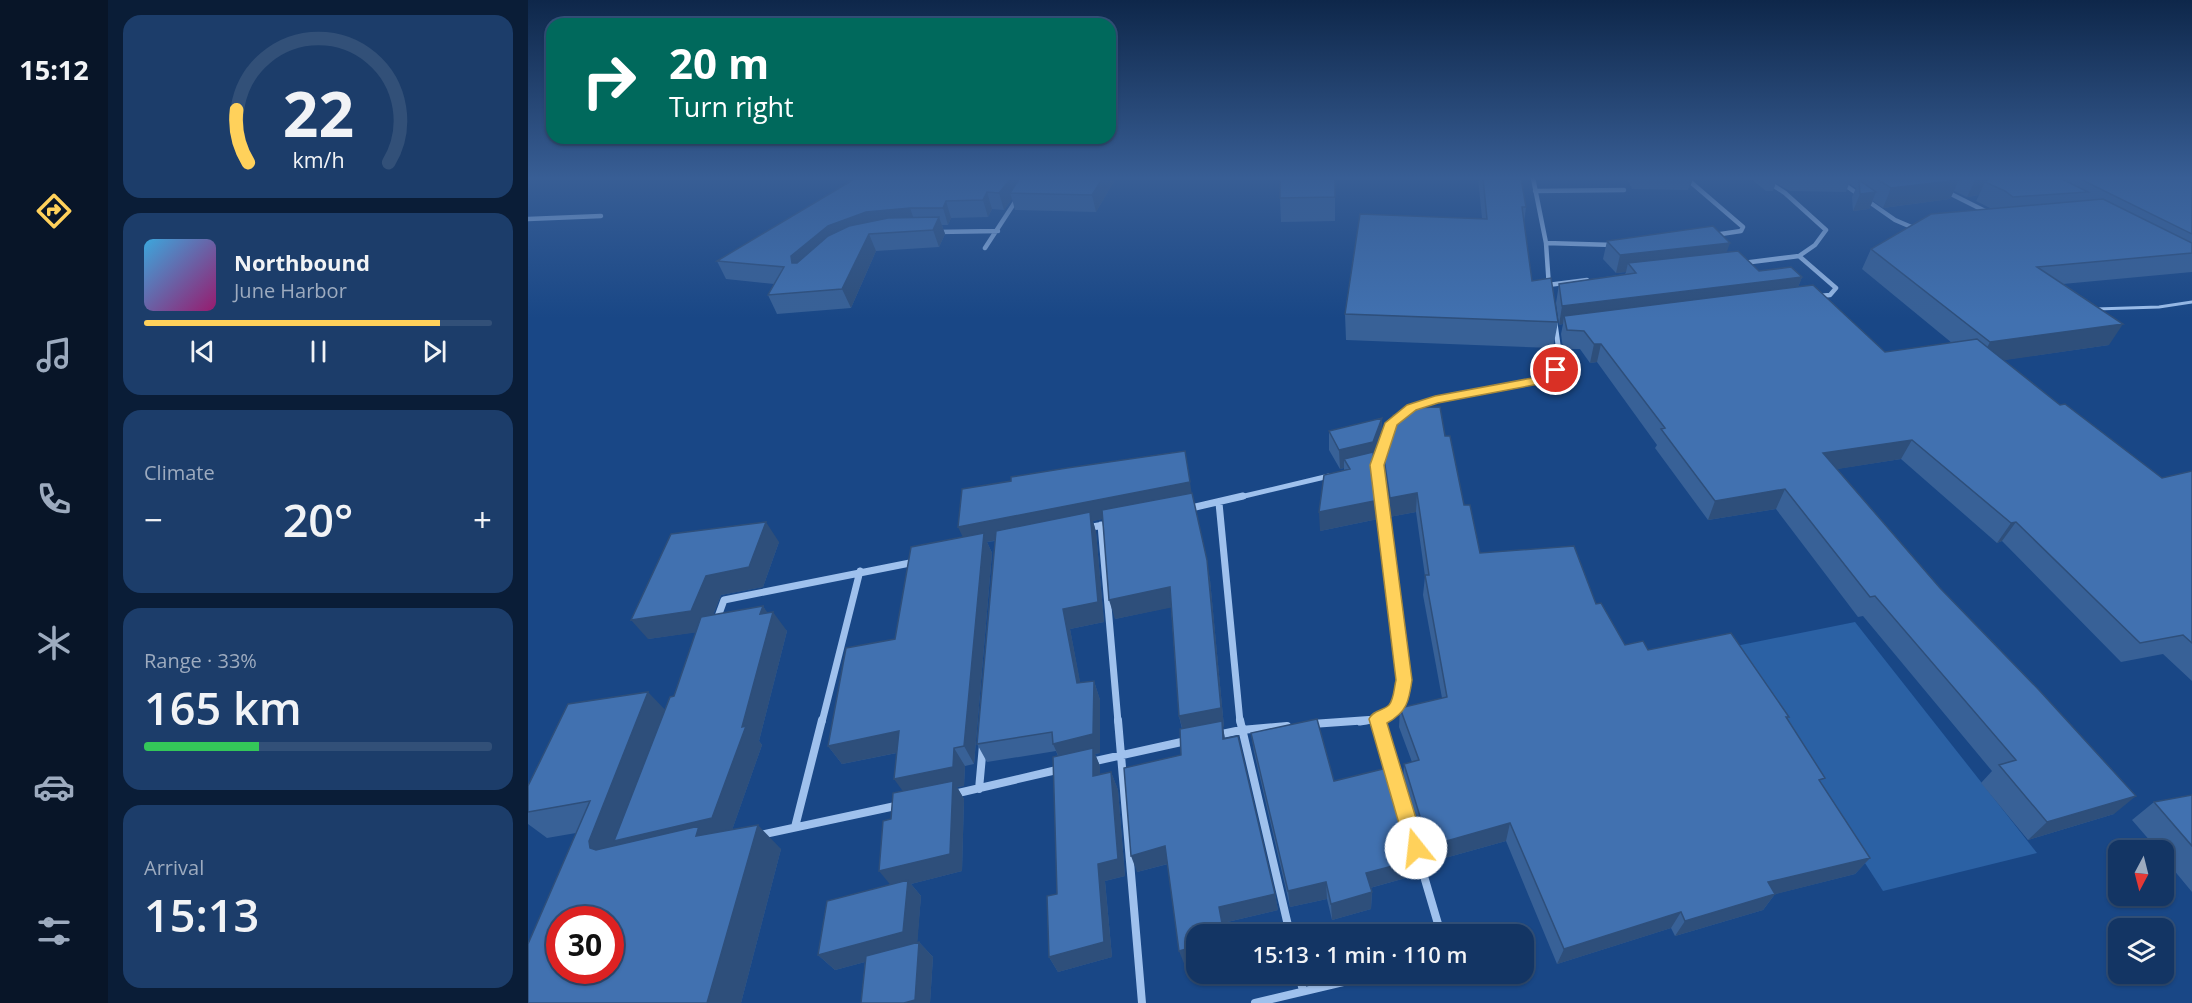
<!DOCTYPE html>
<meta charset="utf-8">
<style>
:root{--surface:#133564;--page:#1c3d6a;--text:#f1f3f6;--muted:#9dabbf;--line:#325078;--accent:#ffd15b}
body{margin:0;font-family:"Open Sans",sans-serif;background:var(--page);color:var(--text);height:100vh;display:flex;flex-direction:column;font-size:22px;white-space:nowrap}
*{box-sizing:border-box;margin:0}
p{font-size:20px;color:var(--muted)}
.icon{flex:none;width:33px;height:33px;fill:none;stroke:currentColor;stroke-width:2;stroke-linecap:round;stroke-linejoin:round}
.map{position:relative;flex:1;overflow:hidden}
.side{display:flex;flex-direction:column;gap:15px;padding:15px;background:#0a1d37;width:420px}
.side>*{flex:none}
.hud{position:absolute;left:18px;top:18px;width:570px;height:126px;border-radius:18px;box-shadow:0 2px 4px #0004,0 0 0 2px var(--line);background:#00695c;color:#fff;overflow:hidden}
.needle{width:39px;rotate:187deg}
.buttons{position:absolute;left:1580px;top:840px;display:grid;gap:12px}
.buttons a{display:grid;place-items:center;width:66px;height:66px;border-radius:12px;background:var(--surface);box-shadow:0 2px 4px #0004,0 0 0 2px var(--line);font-size:30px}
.speed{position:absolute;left:18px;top:906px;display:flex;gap:12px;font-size:30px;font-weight:700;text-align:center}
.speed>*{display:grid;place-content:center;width:78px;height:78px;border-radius:50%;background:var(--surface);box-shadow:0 2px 4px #0004,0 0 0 2px var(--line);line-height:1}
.speed .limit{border:9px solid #d22;background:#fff;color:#111}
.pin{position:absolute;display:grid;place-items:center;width:51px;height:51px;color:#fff;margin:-26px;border:3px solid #fff;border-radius:50%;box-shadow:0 2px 6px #0007}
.me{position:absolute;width:66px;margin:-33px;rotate:344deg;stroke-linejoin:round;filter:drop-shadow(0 0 4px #0008)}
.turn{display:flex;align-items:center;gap:21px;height:126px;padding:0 24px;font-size:27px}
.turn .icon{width:78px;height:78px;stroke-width:2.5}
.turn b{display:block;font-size:42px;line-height:51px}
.big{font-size:45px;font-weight:600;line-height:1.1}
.side .card{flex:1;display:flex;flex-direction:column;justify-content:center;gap:9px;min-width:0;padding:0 21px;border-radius:18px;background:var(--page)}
.side .dial{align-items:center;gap:0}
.dial svg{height:156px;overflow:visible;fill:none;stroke:var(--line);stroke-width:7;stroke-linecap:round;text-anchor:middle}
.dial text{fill:var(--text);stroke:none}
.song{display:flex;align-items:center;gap:18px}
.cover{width:72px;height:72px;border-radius:9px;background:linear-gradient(135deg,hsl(200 70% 55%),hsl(320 70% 35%))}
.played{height:6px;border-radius:3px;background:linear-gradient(90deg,var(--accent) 85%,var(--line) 85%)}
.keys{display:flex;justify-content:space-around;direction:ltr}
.heat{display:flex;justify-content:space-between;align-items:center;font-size:33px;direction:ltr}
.charge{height:9px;border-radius:4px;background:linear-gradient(90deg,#34c759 33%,var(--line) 0)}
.trip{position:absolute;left:658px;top:924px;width:348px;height:60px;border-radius:18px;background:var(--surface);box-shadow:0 2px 4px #0004,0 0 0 2px var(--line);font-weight:600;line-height:60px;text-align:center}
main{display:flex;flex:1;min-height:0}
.tabs{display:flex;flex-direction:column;width:108px;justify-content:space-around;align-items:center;background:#081528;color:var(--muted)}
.tabs .icon{width:42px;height:42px}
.tabs .selected{color:var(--accent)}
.tabs b{font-size:27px;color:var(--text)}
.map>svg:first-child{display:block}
.green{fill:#2b61a4}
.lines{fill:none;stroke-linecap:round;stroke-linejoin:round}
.service{stroke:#9fc1ed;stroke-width:3}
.minor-far3{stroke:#9fc1ed;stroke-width:4.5}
.minor-far2{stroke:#9fc1ed;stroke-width:5}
.minor-far1{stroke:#9fc1ed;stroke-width:7}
.minor{stroke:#9fc1ed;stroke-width:8}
.wall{fill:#386197}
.shaded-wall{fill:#2e4f7b}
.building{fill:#4171b0;stroke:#2e4f7b;stroke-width:1.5;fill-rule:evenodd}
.route{fill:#ffd15b;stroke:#a6883b;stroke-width:1.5}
</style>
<main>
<nav class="tabs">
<b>15:12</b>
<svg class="icon selected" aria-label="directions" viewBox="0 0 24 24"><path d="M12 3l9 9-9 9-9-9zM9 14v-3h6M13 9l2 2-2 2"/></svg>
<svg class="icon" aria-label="music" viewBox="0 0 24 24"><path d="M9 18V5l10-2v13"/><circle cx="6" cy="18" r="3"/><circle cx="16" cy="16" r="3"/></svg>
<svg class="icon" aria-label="phone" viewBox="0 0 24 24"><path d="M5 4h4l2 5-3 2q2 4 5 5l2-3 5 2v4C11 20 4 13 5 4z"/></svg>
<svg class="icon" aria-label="climate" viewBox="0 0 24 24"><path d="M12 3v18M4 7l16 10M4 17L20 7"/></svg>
<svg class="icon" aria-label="car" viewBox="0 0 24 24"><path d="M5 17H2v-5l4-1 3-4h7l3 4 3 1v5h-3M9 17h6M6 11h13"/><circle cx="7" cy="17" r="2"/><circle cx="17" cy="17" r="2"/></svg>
<svg class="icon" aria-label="filters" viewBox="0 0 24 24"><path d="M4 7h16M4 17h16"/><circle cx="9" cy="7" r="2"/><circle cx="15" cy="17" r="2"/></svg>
</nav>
<section class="side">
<div class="card dial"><svg viewBox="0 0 100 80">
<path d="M14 69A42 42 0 1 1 86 69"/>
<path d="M14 69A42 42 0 0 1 8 42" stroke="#ffd15b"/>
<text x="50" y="56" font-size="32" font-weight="700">22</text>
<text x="50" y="72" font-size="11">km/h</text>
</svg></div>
<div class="card">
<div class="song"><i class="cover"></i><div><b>Northbound</b><p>June Harbor</p></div></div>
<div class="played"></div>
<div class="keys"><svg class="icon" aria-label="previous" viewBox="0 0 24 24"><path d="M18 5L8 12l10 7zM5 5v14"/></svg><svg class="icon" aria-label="pause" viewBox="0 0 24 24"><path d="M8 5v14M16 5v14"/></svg><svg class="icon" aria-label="next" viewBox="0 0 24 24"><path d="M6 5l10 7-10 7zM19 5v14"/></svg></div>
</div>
<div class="card"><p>Climate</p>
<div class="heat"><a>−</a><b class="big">20°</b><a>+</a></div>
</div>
<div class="card"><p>Range · 33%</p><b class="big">165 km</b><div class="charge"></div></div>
<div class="card"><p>Arrival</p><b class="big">15:13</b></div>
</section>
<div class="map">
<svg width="1664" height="1003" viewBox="0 0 1664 1003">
<rect width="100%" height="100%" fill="#194786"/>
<path class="green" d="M 1327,622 L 1509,853 L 1355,891 L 1198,648 Z"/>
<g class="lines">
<path class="service" d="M 1568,309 L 1631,307 L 1664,302"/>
<path class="minor-far3" d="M 1005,178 L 1018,243 L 1021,287
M 1158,178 L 1215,227 L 1213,231 L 1186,235
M 1234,178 L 1257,193 L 1298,230 L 1287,245 L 1271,256 L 1308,288 L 1302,295 L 1291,296
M 1307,178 L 1367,220 L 1388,229
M 1007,191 L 1096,190
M 1419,192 L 1461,213
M 0,219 L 73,216
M 408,232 L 470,231
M 1018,243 L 1086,245
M 457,248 L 489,199
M 1215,263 L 1271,256
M 1020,285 L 1059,280"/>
<path class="minor-far2" d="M 878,412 L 907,400 L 1007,381 L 1028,370 L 1032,359 L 1027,323
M 708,498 L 801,476
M 853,498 L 849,465 L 857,441"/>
<path class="minor-far1" d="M 691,503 L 712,722
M 659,509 L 715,496
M 573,525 L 590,722
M 559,528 L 581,524
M 188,622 L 196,600 L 387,562
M 850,719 L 851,722
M 294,722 L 332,571
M 832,722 C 863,718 871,710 876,680 L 853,496"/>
<path class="minor" d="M 590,720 L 614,1003
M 712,720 L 762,934
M 850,720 L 913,934
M 784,724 L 841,720
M 689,735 L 713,730 L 759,726
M 563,762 L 658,741
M 451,789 L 455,745
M 426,794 L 533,769
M 267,827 L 294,720
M 232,835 L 372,805
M 771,974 L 775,991
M 727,1003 L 849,974"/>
</g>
<path class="wall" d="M 328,178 L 588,178 L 568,212 L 487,210 L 484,199 L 476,210 L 464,209 L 460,217 L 423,218 L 420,225 L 414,225 L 417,234 L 411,247 L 348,251 L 323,308 L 249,314 L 240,295 L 246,284 L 198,279 L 189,261 Z
M 807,178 L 807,221 L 753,222 L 752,198 Z
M 950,178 L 993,178 L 998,207 L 996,223 L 1004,281 L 1030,322 L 1025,348 L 818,340 L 817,314 L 954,218 Z
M 1099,178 L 1171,178 L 1168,180 L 1165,178 L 1162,187 L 1160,190 L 1104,189 Z
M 1222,178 L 1664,178 L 1664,272 L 1535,284 L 1581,345 L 1475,360 L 1532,405 L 1634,478 L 1664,471 L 1664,681 L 1635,654 L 1593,662 L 1474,541 L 1469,543 L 1373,459 L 1308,469 L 1586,814 L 1500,840 L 1453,783 L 1464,771 L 1335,616 L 1330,617 L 1248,509 L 1180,520 L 1127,448 L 1129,445 L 1069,362 L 1062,363 L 1052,349 L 1035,349 L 1033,334 L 1035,324 L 1031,325 L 1028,303 L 1031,284 L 1097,274 L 1098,272 L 1088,273 L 1075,259 L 1079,241 L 1199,252 L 1231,271 L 1274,277 L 1270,287 L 1357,352 L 1424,343 L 1334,269 L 1343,249 L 1464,209 L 1448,201 L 1451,195 L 1439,197 L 1426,191 L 1422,199 L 1355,208 L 1345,201 L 1341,209 L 1325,211 L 1324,197 L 1328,188 L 1321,184 L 1318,192 L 1262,191 L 1248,183 L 1245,191 L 1238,191 Z
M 877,408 L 917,436 L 936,505 L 952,553 L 1068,604 L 1097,645 L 1120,650 L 1261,717 L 1259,719 L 1293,783 L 1342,858 L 1327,874 L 1247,894 L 1235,910 L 1147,936 L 1143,928 L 1029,964 L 978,841 L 899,863 L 875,782 L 876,764 L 884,762 L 871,727 L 872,708 L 914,698 L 895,595 L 897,576 L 888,512 L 861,517 L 854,465 L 854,446 L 877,412 Z
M 854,418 L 853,437 L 846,459 L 850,519 L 792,531 L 816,471 L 816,468 L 812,469 L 801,450 L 801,431 Z
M 665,499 L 682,580 L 696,727 L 695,727 L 697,739 L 747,894 L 750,910 L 695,923 L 657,966 L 640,864 L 609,872 L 653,755 L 654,729 L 651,716 L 643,607 L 587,619 L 574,519 L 565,521 L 568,532 L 576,622 L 542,629 L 552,683 L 566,681 L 572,700 L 572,753 L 567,754 L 572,766 L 572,774 L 583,772 L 590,790 L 597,876 L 577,881 L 584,957 L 530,972 L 521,957 L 529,894 L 530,756 L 528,751 L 459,762 L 449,744 L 467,541 L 459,542 L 464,553 L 446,764 L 437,766 L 436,786 L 429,787 L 436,799 L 434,871 L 383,884 L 393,896 L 389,942 L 391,942 L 405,957 L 402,1003 L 333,1003 L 337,962 L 307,970 L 290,955 L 362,884 L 363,819 L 375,791 L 369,753 L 314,764 L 300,746 L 367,639 L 383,547 Z
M 251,542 L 235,587 L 193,595 L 185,615 L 235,606 L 239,613 L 259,631 L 231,741 L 234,745 L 204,830 L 253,849 L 213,1003 L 0,1003 L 48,833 L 19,838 L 0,824 L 0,812 L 137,709 L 146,696 L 168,632 L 120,639 Z
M 723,733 L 806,781 L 888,849 L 885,876 L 842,888 L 844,892 L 843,909 L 804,920 L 799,899 L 762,907 L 726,752 Z
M 1664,795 L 1664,892 L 1635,857 L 1635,850 L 1630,850 L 1604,820 L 1626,802 Z"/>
<path class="shaded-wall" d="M 483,178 L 499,178 L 482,193 L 484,199 L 476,210 L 471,193 Z
M 575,178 L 588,178 L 568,212 L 564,195 Z
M 1163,178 L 1165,178 L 1162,187 L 1160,190 Z
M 1448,178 L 1467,178 L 1457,182 L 1451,195 L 1439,197 Z
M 1431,180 L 1422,199 L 1355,208 L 1363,188 Z
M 459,192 L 464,209 L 460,217 L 455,200 Z
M 1348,192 L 1341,209 L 1325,211 L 1332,194 Z
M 418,201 L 423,218 L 420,225 L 415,208 Z
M 382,208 L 388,225 L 345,230 L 272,274 L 264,263 L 263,256 L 300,226 L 338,212 Z
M 411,217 L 417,234 L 411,247 L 405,230 Z
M 341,234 L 348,251 L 323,308 L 314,289 Z
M 1202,243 L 1196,260 L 1100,263 L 1098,272 L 1088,273 L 1092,255 Z
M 1274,277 L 1267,295 L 1036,316 L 1035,324 L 1031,325 L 1034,306 Z
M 1595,324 L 1581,345 L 1450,364 L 1462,342 Z
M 1066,344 L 1073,344 L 1069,362 L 1062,363 Z
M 854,418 L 853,437 L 845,461 L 816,459 L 816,468 L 812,469 L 811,450 Z
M 1384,440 L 1373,459 L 1285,473 L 1295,453 Z
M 657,451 L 665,501 L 565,521 L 568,532 L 576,622 L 542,629 L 556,702 L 549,683 L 535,609 L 563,521 L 459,542 L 464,553 L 446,764 L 436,746 L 439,546 L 430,527 Z
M 1257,489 L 1248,509 L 1180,520 L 1187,501 Z
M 889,493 L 888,512 L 861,517 L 862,498 Z
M 851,500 L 850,519 L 792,531 L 791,512 Z
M 238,522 L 251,542 L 235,587 L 193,595 L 179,631 L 120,639 L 103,620 L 178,576 Z
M 1488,522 L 1474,541 L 1469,543 L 1483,523 Z
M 679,560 L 682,580 L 696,727 L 695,727 L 697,740 L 656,735 L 651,716 Z
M 642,587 L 646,607 L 587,619 L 581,600 Z
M 235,606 L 243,618 L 245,612 L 259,631 L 231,741 L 234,745 L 202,836 L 91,865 L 62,848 L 61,841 L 120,692 L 145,718 L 214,727 L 232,614 Z
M 566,681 L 572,700 L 572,753 L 567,754 L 572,766 L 572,794 L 533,762 L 525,744 Z
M 371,731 L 383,750 L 314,764 L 300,746 Z
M 426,748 L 437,766 L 436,786 L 429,787 L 436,799 L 434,871 L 383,884 L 393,896 L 389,948 L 307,970 L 290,955 L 365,888 L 351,871 L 379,797 L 366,779 Z
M 583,772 L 590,790 L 597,876 L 577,881 L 584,957 L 530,972 L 521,957 L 570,864 Z
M 1608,796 L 1586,814 L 1500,840 L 1519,822 Z
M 982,823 L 978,841 L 899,863 L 901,846 Z
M 230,825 L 253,849 L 213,1003 L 179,1003 Z
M 637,846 L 643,863 L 609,872 L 603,856 Z
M 888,849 L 885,876 L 838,889 L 838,873 L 884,851 Z
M 1342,858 L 1327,874 L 1228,899 L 1240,882 Z
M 798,882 L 799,899 L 762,907 L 760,891 Z
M 844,892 L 843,909 L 804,920 L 803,904 Z
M 747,894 L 750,910 L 695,923 L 697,934 L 696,934 L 691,907 Z
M 1247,894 L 1235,910 L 1147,936 L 1157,921 Z
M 1153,912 L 1143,928 L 1029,964 L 1036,949 Z
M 391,942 L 405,957 L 402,1003 L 376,1003 Z
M 669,946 L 669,962 L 657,966 L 651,951 Z"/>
<path class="building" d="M 328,178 L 483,178 L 471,193 L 459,192 L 455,200 L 418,201 L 415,208 L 382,208 L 338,212 L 300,226 L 263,256 L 264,263 L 269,263 L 300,236 L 321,226 L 360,218 L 411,217 L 405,230 L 341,234 L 314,289 L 240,295 L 256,267 L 189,261 Z
M 492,178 L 575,178 L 564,195 L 482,193 Z
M 752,178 L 807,178 L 807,197 L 752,198 Z
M 955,178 L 993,178 L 998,207 L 994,207 L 1004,281 L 1023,278 L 1030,322 L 817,314 L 832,214 L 959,219 Z
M 1347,178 L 1427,178 L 1431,180 L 1363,188 Z
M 1464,178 L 1532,178 L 1560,192 L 1485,197 L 1477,191 L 1457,182 Z
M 1550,178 L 1664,178 L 1664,234 Z
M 1331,180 L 1348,192 L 1332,194 Z
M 1575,199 L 1664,243 L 1664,253 L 1509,267 L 1595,324 L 1462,342 L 1343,249 L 1403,214 Z
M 1185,226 L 1202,243 L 1092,255 L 1079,241 Z
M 1210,251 L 1231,271 L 1263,267 L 1274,277 L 1034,306 L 1031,284 L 1108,273 L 1100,263 Z
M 1285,285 L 1357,352 L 1449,339 L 1532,405 L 1537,404 L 1634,478 L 1664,471 L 1664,643 L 1655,635 L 1612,643 L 1488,522 L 1483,523 L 1384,440 L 1295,453 L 1412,588 L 1511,690 L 1608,796 L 1519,822 L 1471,765 L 1488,760 L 1347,596 L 1342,597 L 1257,489 L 1187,501 L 1133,429 L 1137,428 L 1073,344 L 1066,344 L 1056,331 L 1039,330 L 1036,316 Z
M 912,407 L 917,436 L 922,436 L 936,505 L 942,505 L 952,553 L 1046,546 L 1068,604 L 1073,603 L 1097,645 L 1115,641 L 1120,650 L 1203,633 L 1261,717 L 1258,717 L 1297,778 L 1291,780 L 1342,858 L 1240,882 L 1247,894 L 1157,921 L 1153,912 L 1036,949 L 982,823 L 901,846 L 876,764 L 891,760 L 872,708 L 919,697 L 897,575 L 901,575 L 889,493 L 862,498 L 854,446 L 865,415 L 877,412 L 877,408 Z
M 854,418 L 845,442 L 811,450 L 801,431 Z
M 657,451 L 662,482 L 430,527 L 434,489 L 483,481 L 483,477 L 539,468 Z
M 845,452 L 851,500 L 791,512 L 796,475 L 822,469 L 816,459 Z
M 664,493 L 679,560 L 693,708 L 651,716 L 642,587 L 581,600 L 574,510 Z
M 562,512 L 570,602 L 535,609 L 549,683 L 566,681 L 565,734 L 525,744 L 524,732 L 449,744 L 468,531 Z
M 238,522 L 221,567 L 178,576 L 163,611 L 103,620 L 143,534 Z
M 456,533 L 436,746 L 426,748 L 425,767 L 366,779 L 371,731 L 300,746 L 318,648 L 367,639 L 383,547 Z
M 235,606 L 232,614 L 245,612 L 214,727 L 218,726 L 184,818 L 86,841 L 142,697 L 146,696 L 173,617 Z
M 120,692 L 61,841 L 62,848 L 68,850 L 171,826 L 168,836 L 230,825 L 179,1003 L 0,1003 L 0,944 L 62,801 L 0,812 L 0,786 L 40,704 ZM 32,920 L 82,920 L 82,970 L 32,970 Z
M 789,719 L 806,781 L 863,767 L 888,849 L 884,851 L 887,860 L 838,873 L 844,892 L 803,904 L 798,882 L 760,891 L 723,733 Z
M 694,721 L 695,739 L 710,736 L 747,894 L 691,907 L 696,934 L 669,934 L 669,946 L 651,951 L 637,846 L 603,856 L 596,768 L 653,755 L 652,729 Z
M 565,748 L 565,776 L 583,772 L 590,859 L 570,864 L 576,942 L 521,957 L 519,896 L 529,894 L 525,757 Z
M 425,781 L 422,854 L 351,871 L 355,821 L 363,819 L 365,793 Z
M 1664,795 L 1664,846 L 1626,802 Z
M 380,880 L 375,932 L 290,955 L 299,901 Z
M 391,942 L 387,1000 L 376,1003 L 333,1003 L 338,956 Z"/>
<linearGradient id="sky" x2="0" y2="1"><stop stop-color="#0e274a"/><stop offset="0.56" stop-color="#385e95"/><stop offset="1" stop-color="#385e95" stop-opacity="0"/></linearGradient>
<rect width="1664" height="318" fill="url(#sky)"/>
<path class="route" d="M 1028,366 L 1032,367 L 1032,372 L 1011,384 L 910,403 L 888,410 L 869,425 L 856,465 L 884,680 C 881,701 879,712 859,723 L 897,848 L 895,855 L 888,858 L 881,855 L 878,848 L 841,719 C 845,710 855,711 861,705 C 866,699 866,688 868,680 L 842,465 L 857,423 L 879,405 L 907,396 L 1004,378 Z"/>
</svg>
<div class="buttons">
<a><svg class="needle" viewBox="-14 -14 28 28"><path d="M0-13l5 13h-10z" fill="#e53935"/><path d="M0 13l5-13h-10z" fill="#9dabbf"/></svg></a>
<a><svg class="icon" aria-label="layers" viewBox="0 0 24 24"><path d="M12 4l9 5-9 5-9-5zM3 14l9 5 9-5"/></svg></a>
</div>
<div class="speed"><div class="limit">30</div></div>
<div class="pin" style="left:1028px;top:370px;background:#d93025"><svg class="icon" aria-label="arrive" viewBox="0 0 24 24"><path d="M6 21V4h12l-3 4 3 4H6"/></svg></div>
<svg class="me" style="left:888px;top:848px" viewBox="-20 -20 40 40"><circle r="19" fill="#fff"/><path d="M0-13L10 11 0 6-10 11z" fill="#ffd15b"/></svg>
<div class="trip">15:13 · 1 min · 110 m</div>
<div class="hud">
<div class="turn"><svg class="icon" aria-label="right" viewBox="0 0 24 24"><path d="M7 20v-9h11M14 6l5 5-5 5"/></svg><div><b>20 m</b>Turn right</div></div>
</div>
</div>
</main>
